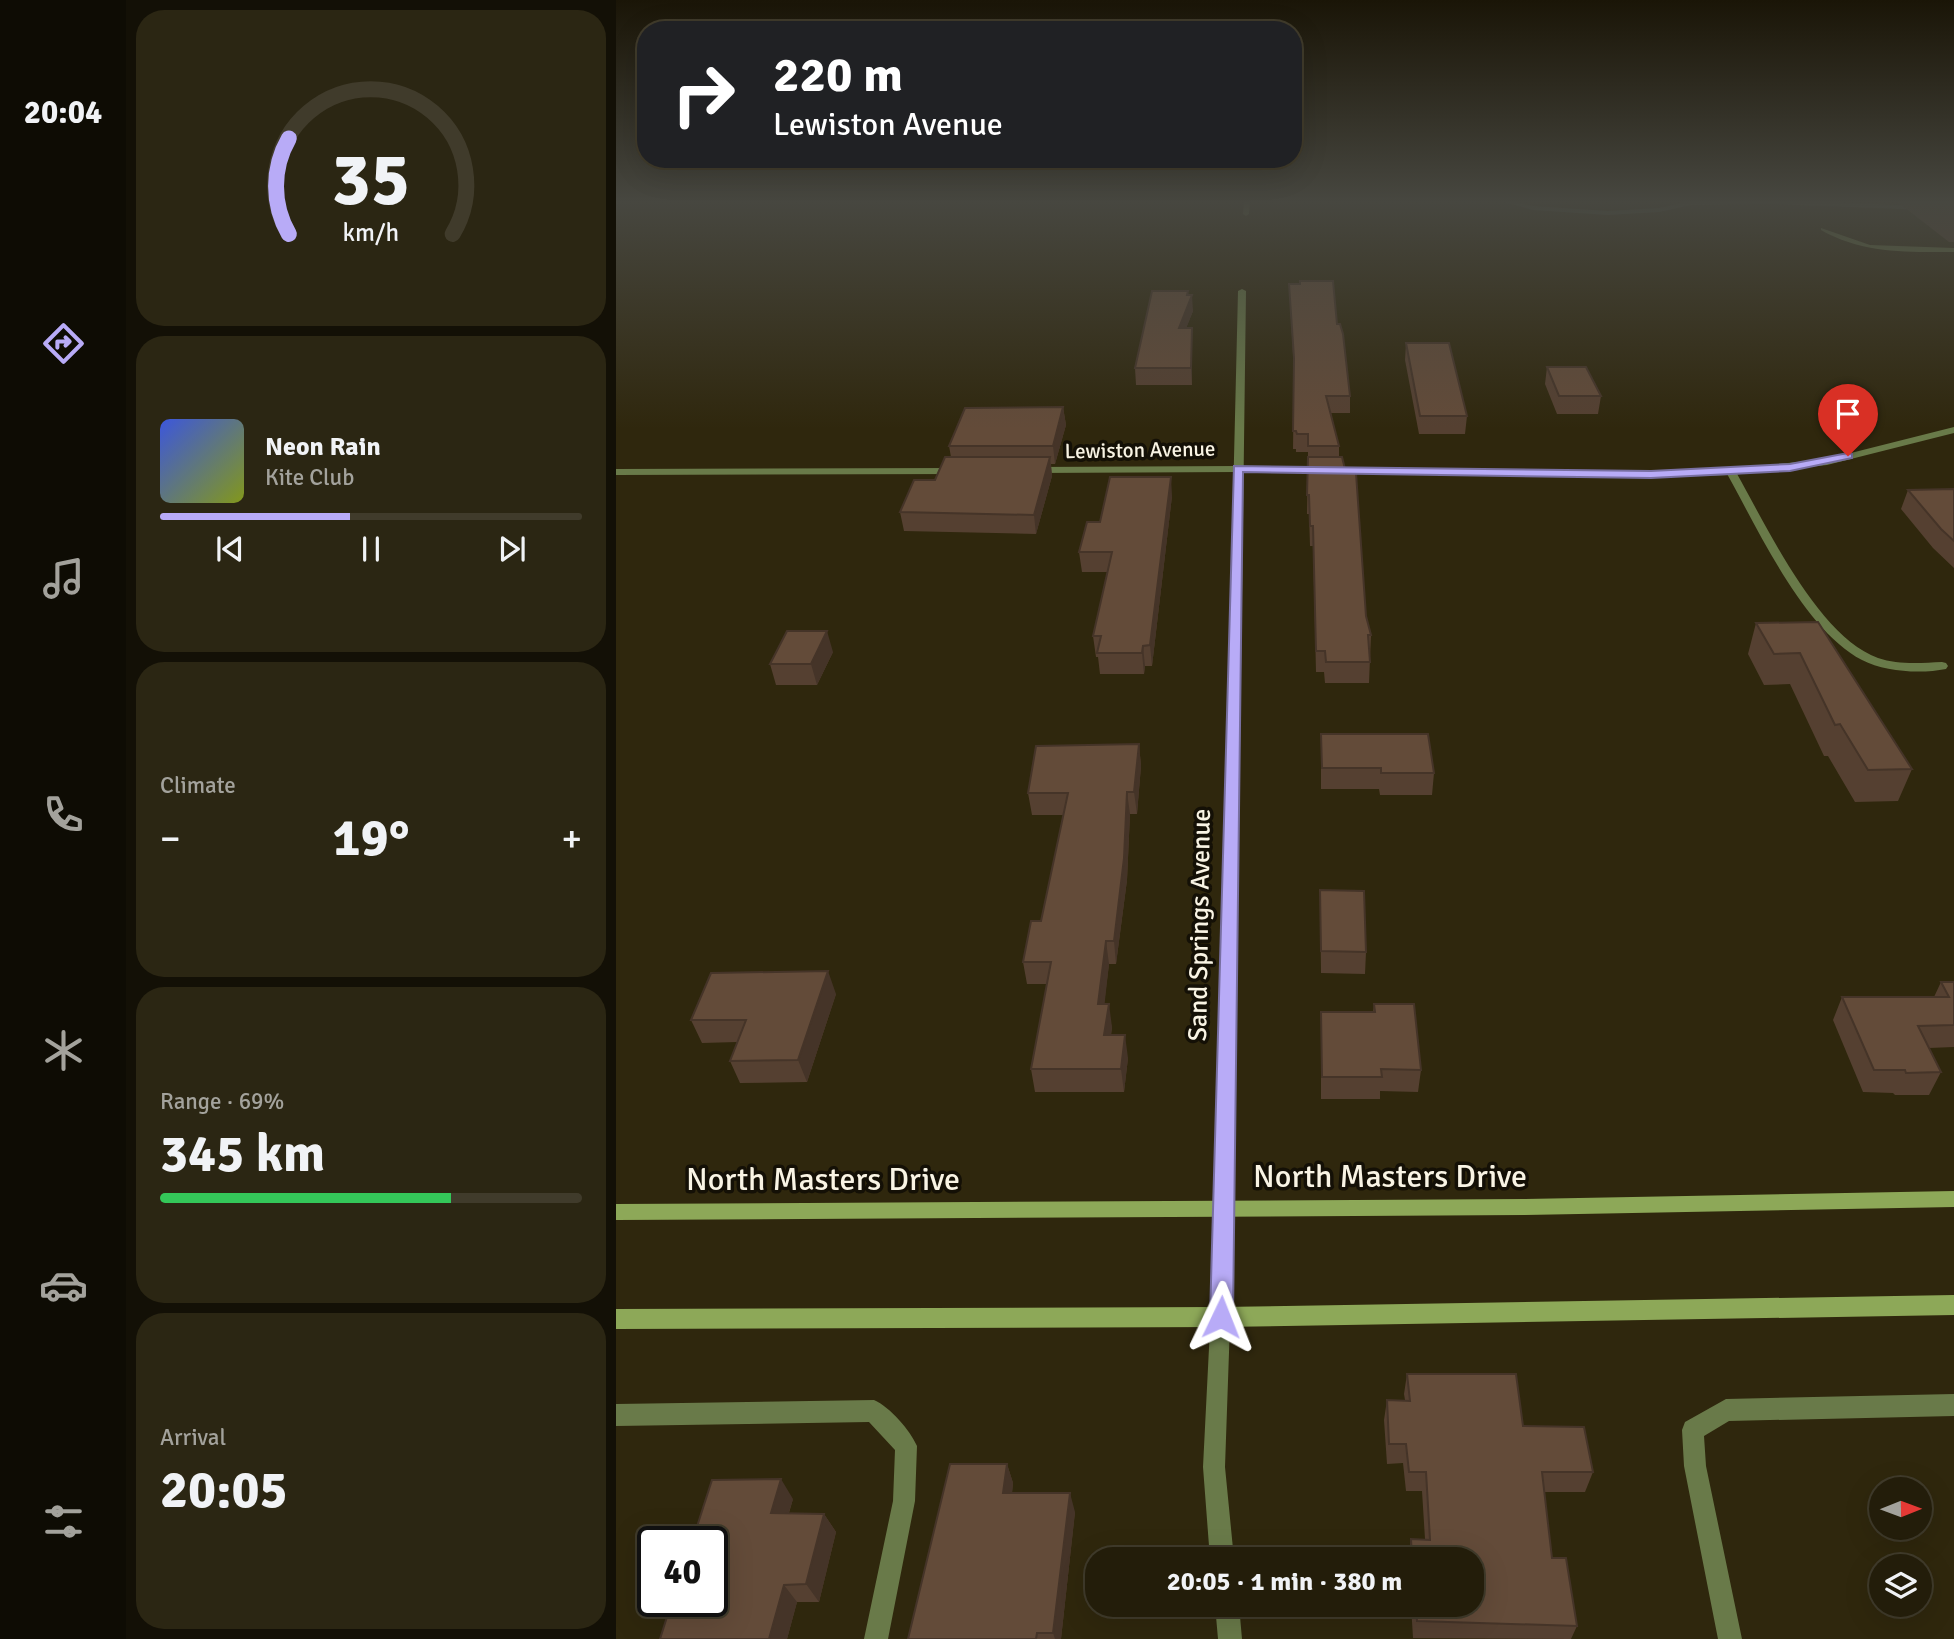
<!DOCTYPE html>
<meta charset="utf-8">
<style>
:root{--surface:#231d0a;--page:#2b2613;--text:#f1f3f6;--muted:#a3a29c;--line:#403b2b;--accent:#b8abf7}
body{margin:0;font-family:Signika,sans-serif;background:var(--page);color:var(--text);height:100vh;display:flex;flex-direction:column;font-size:26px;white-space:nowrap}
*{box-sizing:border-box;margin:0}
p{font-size:23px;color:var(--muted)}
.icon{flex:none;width:38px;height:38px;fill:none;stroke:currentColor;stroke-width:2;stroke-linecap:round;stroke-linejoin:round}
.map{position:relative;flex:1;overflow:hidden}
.panel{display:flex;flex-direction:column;gap:10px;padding:10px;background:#131006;width:490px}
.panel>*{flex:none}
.hud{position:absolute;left:21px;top:21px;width:665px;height:147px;border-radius:28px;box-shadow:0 7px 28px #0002,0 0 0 2px var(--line);background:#202124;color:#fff;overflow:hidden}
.needle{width:46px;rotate:89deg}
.tools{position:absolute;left:1253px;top:1477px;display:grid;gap:14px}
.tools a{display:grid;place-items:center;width:63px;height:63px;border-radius:50%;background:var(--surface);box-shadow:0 7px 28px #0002,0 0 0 2px var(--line);font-size:35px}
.speed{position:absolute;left:21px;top:1526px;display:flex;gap:14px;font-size:35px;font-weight:700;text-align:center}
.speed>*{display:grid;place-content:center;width:91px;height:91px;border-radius:50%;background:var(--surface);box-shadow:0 7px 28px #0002,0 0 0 2px var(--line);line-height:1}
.speed .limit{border:4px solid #111;border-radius:10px;background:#fff;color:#111}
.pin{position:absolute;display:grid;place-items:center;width:60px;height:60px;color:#fff;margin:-72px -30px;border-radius:50% 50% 50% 0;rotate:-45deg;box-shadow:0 0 7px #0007}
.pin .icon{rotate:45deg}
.me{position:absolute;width:77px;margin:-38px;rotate:2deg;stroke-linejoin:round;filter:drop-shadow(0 0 5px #0008)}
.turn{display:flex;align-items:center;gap:24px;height:147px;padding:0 21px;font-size:32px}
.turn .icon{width:91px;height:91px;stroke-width:2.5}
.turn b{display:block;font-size:49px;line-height:60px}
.big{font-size:52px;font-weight:800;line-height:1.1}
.panel .widget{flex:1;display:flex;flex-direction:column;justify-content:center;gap:10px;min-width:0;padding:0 24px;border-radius:28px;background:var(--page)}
.panel .dial{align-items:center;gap:0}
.dial svg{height:182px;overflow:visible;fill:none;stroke:var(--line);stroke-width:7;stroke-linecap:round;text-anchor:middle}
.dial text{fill:var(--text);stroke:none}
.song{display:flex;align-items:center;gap:21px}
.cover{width:84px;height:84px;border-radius:10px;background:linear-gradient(135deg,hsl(230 70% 55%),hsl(70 70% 35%))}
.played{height:7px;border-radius:4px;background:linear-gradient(90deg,var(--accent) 45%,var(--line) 45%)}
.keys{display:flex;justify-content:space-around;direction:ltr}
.heat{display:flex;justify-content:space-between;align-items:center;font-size:38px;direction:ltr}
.charge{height:10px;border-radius:5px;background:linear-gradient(90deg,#34c759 69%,var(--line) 0)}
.trip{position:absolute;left:469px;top:1547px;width:399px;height:70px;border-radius:28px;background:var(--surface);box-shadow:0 7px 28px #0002,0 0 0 2px var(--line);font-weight:800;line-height:70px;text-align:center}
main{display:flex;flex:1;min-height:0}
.dock{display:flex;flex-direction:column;width:126px;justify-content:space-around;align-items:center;background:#0e0c04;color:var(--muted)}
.dock .icon{width:49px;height:49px}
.dock .active{color:var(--accent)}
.dock b{font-size:32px;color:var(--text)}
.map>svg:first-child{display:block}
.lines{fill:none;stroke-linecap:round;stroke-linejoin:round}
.stream{fill:#4e5d4f;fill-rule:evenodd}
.service{fill:#697a49;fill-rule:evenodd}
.minor{fill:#697a49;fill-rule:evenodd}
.tertiary{fill:#697a49;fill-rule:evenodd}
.secondary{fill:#8da858;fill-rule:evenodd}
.wall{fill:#554031}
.shaded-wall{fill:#453428}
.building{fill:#634b39;stroke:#453428;stroke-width:2}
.route{fill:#b8abf7;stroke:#786fa1;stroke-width:2}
.labels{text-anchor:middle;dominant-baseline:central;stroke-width:7;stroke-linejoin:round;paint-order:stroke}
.far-street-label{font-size:21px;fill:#f9f4e4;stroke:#141006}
.street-label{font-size:26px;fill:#f9f4e4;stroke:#141006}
.near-street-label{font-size:32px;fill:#f9f4e4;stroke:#141006}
</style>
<main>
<nav class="dock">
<b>20:04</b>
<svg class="icon active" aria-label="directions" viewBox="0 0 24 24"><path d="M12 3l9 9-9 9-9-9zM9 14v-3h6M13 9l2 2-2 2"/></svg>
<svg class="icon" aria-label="music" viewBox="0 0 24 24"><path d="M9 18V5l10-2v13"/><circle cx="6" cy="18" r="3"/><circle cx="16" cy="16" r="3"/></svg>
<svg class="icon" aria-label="phone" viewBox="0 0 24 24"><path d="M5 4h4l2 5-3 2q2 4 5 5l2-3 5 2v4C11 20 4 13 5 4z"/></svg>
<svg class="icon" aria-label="climate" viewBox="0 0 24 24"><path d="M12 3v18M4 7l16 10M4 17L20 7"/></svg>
<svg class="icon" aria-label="car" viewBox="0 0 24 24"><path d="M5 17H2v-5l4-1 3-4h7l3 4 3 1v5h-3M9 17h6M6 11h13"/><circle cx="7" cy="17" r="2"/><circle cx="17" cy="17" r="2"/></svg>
<svg class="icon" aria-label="filters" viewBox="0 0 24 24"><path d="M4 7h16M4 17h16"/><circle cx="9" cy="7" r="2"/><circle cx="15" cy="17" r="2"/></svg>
</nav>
<section class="panel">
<div class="widget dial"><svg viewBox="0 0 100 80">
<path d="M14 69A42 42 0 1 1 86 69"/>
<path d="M14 69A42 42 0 0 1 14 27" stroke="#b8abf7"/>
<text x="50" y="56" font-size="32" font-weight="700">35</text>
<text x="50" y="72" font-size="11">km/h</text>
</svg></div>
<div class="widget">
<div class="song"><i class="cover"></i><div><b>Neon Rain</b><p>Kite Club</p></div></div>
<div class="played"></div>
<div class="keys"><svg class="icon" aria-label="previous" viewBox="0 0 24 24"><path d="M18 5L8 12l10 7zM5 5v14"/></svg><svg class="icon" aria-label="pause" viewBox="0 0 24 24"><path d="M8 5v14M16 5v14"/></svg><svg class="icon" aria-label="next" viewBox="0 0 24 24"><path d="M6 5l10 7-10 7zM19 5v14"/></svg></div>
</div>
<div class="widget"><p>Climate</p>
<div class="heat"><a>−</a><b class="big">19°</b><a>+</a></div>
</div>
<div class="widget"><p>Range · 69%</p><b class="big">345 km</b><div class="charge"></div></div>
<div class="widget"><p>Arrival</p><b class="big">20:05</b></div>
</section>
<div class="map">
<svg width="1338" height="1639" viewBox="0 0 1338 1639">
<rect width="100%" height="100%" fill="#2f270d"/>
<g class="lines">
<path class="stream" d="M 881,200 L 890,200 L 917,206 L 992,211 L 1043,208 L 1075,201 L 1156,200 L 1338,207 L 1338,211 L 1156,204 L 1075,205 L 1043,212 L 992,215 L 917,210 Z"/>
<path class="service" d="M 1205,228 L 1254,245 L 1338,248 L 1338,252 C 1291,252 1247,254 1205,230 Z
M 1112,470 L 1120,472 C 1150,525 1202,637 1262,658 C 1282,665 1305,663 1326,662 L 1330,663 L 1332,666 L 1330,669 C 1305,674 1269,672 1246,660 C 1187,629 1142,529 1110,472 Z
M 1338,1394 L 1338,1416 L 1113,1421 L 1088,1436 L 1090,1466 L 1126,1639 L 1102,1639 L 1068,1466 L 1066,1430 L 1069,1422 L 1110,1399 Z
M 258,1400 C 274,1407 294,1430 301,1446 L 299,1501 L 272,1639 L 248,1639 L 277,1501 L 279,1450 L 253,1422 L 0,1426 L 0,1404 Z"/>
<path class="minor" d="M 628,200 L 634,200 L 633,214 L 630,216 L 627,214 Z
M 1338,427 L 1338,433 L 1211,465 L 1115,475 L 1035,477 L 622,472 L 418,473 L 413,470 L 418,467 L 622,466 L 1035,471 L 1115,469 L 1211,459 Z
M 0,469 L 342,468 L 347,471 L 342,474 L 0,475 Z"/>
<path class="tertiary" d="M 626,289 L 630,291 L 618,1209 L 609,1467 L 618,1559 L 594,1559 L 587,1467 L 600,1209 L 622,291 Z
M 599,1605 L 623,1605 L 626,1639 L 602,1639 Z"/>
<path class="secondary" d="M 1338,1191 L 1338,1207 L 909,1215 L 0,1220 L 0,1204 L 909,1199 Z
M 1338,1295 L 1338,1315 L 605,1327 L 0,1329 L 0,1309 L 605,1307 Z"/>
</g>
<path class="wall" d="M 1279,200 L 1338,200 L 1338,242 L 1333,242 Z
M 673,284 L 721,324 L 734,396 L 734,413 L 715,413 L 723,446 L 723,457 L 750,616 L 755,635 L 753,683 L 709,683 L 708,672 L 700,672 L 697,546 L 694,546 L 693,514 L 691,514 L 692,452 L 680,452 L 680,449 L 677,449 L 678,373 Z
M 572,295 L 577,311 L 570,328 L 576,344 L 576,385 L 520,385 L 519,368 Z
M 790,343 L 851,416 L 849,434 L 803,434 L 789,360 Z
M 931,367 L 985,396 L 982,414 L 941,414 L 929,384 Z
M 447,407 L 450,425 L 439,464 L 435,464 L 436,476 L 420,534 L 288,531 L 284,512 L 319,480 L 335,457 L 333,446 Z
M 1338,489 L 1338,568 L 1317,548 L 1285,509 L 1292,490 Z
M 556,496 L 536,666 L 529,666 L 528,674 L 484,674 L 482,657 L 480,657 L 477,636 L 491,572 L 466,572 L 463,552 Z
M 1202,622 L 1296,769 L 1282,801 L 1239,802 L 1212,756 L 1208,756 L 1174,684 L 1148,685 L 1132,654 L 1140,623 Z
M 217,652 L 201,685 L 160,685 L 154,664 Z
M 705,734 L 818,773 L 816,795 L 764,795 L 763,789 L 705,789 Z
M 523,744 L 525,766 L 521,814 L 514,814 L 511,880 L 500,964 L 493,964 L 488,1004 L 496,1027 L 495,1035 L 512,1058 L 508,1092 L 419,1092 L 415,1069 L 431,984 L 411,984 L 407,962 L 425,921 L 447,815 L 416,815 L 412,793 Z
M 704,890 L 750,952 L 749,974 L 705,973 Z
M 1325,982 L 1338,982 L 1338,1047 L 1313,1048 L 1325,1072 L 1313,1095 L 1279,1095 L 1277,1093 L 1247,1092 L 1217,1020 L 1226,997 L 1318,997 Z
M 220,994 L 191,1082 L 124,1083 L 114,1061 L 121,1042 L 86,1043 L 75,1020 Z
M 758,1004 L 805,1070 L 802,1092 L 764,1091 L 764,1099 L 705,1099 L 705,1012 L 757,1012 Z
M 791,1374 L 907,1426 L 977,1472 L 969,1492 L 928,1492 L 936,1558 L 961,1626 L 955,1639 L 797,1638 L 795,1605 L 856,1605 L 856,1559 L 792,1559 L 795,1539 L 809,1539 L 806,1491 L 790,1491 L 787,1463 L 771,1464 L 768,1420 L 771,1400 L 789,1400 L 788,1394 Z
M 391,1464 L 397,1483 L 396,1493 L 459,1512 L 445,1639 L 292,1639 Z
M 177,1499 L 173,1513 L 208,1514 L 220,1532 L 203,1602 L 181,1602 L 171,1639 L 44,1639 Z"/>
<path class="shaded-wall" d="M 572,291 L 573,304 L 576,295 L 577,311 L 564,344 L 563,328 Z
M 576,328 L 576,385 L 575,368 Z
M 447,407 L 450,425 L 439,464 L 437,446 Z
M 434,457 L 436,476 L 420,534 L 418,515 Z
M 555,477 L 556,496 L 536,666 L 534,645 Z
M 211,631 L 217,652 L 201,685 L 195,664 Z
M 527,646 L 529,666 L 528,674 L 526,653 Z
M 523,744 L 525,766 L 521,814 L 518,792 Z
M 511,792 L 514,814 L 511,880 L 500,964 L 498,941 Z
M 490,941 L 493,964 L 486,1027 L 482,1004 Z
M 212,971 L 220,994 L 191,1082 L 182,1060 Z
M 493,1004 L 496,1027 L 492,1058 L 488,1035 Z
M 509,1035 L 512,1058 L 508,1092 L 505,1069 Z
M 391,1464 L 397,1483 L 394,1512 L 387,1493 Z
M 165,1479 L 177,1499 L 167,1531 L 155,1513 Z
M 454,1493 L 459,1512 L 445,1639 L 439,1639 L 437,1633 Z
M 208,1514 L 220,1532 L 203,1602 L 190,1584 Z
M 168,1585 L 181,1602 L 171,1639 L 153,1639 Z"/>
<path class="building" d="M 684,281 L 717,281 L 721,324 L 724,324 L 727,334 L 734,396 L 710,396 L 723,446 L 692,446 L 692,434 L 681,434 L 680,431 L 677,431 L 678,358 L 673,284 L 684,284 Z
M 536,291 L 572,291 L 571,295 L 576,295 L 563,328 L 576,328 L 575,368 L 519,368 Z
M 790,343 L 833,343 L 851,416 L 804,416 Z
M 931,367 L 970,367 L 985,396 L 943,396 Z
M 447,407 L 437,446 L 333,446 L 349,408 Z
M 329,457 L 434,457 L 418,515 L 284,512 L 298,480 L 319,480 Z
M 692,457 L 726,457 L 730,473 L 740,473 L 750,616 L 755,635 L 752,635 L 754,662 L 710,662 L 709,651 L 700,651 L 697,526 L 694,526 L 693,495 L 691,495 Z
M 494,477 L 555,477 L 534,645 L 527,646 L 526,653 L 481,653 L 485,636 L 477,636 L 496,552 L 463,552 L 471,522 L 484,522 Z
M 1338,489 L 1338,541 L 1325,529 L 1292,490 Z
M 1202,622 L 1296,769 L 1252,770 L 1224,724 L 1219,725 L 1184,653 L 1158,654 L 1140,623 Z
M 171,631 L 211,631 L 195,664 L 154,664 Z
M 705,734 L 812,734 L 818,773 L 765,773 L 765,768 L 706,768 Z
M 523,744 L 518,792 L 511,792 L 508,858 L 498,941 L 490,941 L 482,1004 L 493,1004 L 488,1035 L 509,1035 L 505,1069 L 415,1069 L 435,962 L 407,962 L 415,921 L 425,921 L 452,793 L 412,793 L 420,746 Z
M 704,890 L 748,891 L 750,952 L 705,951 Z
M 212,971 L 182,1060 L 114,1061 L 130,1020 L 75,1020 L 95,973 Z
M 1325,982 L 1338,982 L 1338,1025 L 1302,1026 L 1325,1072 L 1290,1073 L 1289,1070 L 1258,1070 L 1226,997 L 1333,997 Z
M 758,1004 L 798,1004 L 805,1070 L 765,1069 L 766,1077 L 706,1077 L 705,1012 L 759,1012 Z
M 791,1374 L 900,1374 L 907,1426 L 968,1427 L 977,1472 L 926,1472 L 936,1558 L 950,1558 L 961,1626 L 801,1621 L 800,1605 L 856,1605 L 856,1559 L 796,1559 L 795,1539 L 814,1540 L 810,1472 L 793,1472 L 790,1444 L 773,1444 L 771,1400 L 794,1401 Z
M 334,1464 L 391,1464 L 387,1493 L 454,1493 L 437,1633 L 421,1633 L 420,1639 L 292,1639 Z
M 165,1479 L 155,1513 L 208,1514 L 190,1584 L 168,1585 L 153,1639 L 44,1639 L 56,1601 L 96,1601 L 96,1542 L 76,1542 L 96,1480 Z"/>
<linearGradient id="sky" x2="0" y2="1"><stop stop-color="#1a1507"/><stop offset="0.47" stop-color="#474740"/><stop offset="1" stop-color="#474740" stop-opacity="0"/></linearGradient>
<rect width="1338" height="429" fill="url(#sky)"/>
<path class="route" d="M 1232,453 L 1236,454 L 1236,458 L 1174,471 L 1035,478 L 627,472 L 617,1317 L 613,1324 L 605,1328 L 597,1324 L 594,1317 L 618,466 L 1035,471 L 1174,464 Z"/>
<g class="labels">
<g class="far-street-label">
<text transform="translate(524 450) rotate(-1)">Lewiston Avenue</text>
</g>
<g class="street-label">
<text transform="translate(584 925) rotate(-89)">Sand Springs Avenue</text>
</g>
<g class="near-street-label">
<text x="774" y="1176">North Masters Drive</text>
<text x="207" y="1179">North Masters Drive</text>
</g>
</g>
</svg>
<div class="tools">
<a><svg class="needle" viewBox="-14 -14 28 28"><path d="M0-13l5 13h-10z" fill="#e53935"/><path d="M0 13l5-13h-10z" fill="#a3a29c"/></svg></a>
<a><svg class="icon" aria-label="layers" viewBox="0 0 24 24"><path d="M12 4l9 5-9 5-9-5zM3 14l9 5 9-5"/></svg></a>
</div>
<div class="speed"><div class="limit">40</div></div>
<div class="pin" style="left:1232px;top:456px;background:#d93025"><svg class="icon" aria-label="arrive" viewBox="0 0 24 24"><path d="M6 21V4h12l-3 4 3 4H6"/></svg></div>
<svg class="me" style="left:605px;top:1317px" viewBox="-20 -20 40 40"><path d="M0-17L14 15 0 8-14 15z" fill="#b8abf7" stroke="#fff" stroke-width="4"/></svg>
<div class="trip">20:05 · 1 min · 380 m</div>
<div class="hud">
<div class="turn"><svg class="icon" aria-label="right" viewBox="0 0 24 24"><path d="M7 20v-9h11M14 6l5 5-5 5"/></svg><div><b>220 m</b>Lewiston Avenue</div></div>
</div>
</div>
</main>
